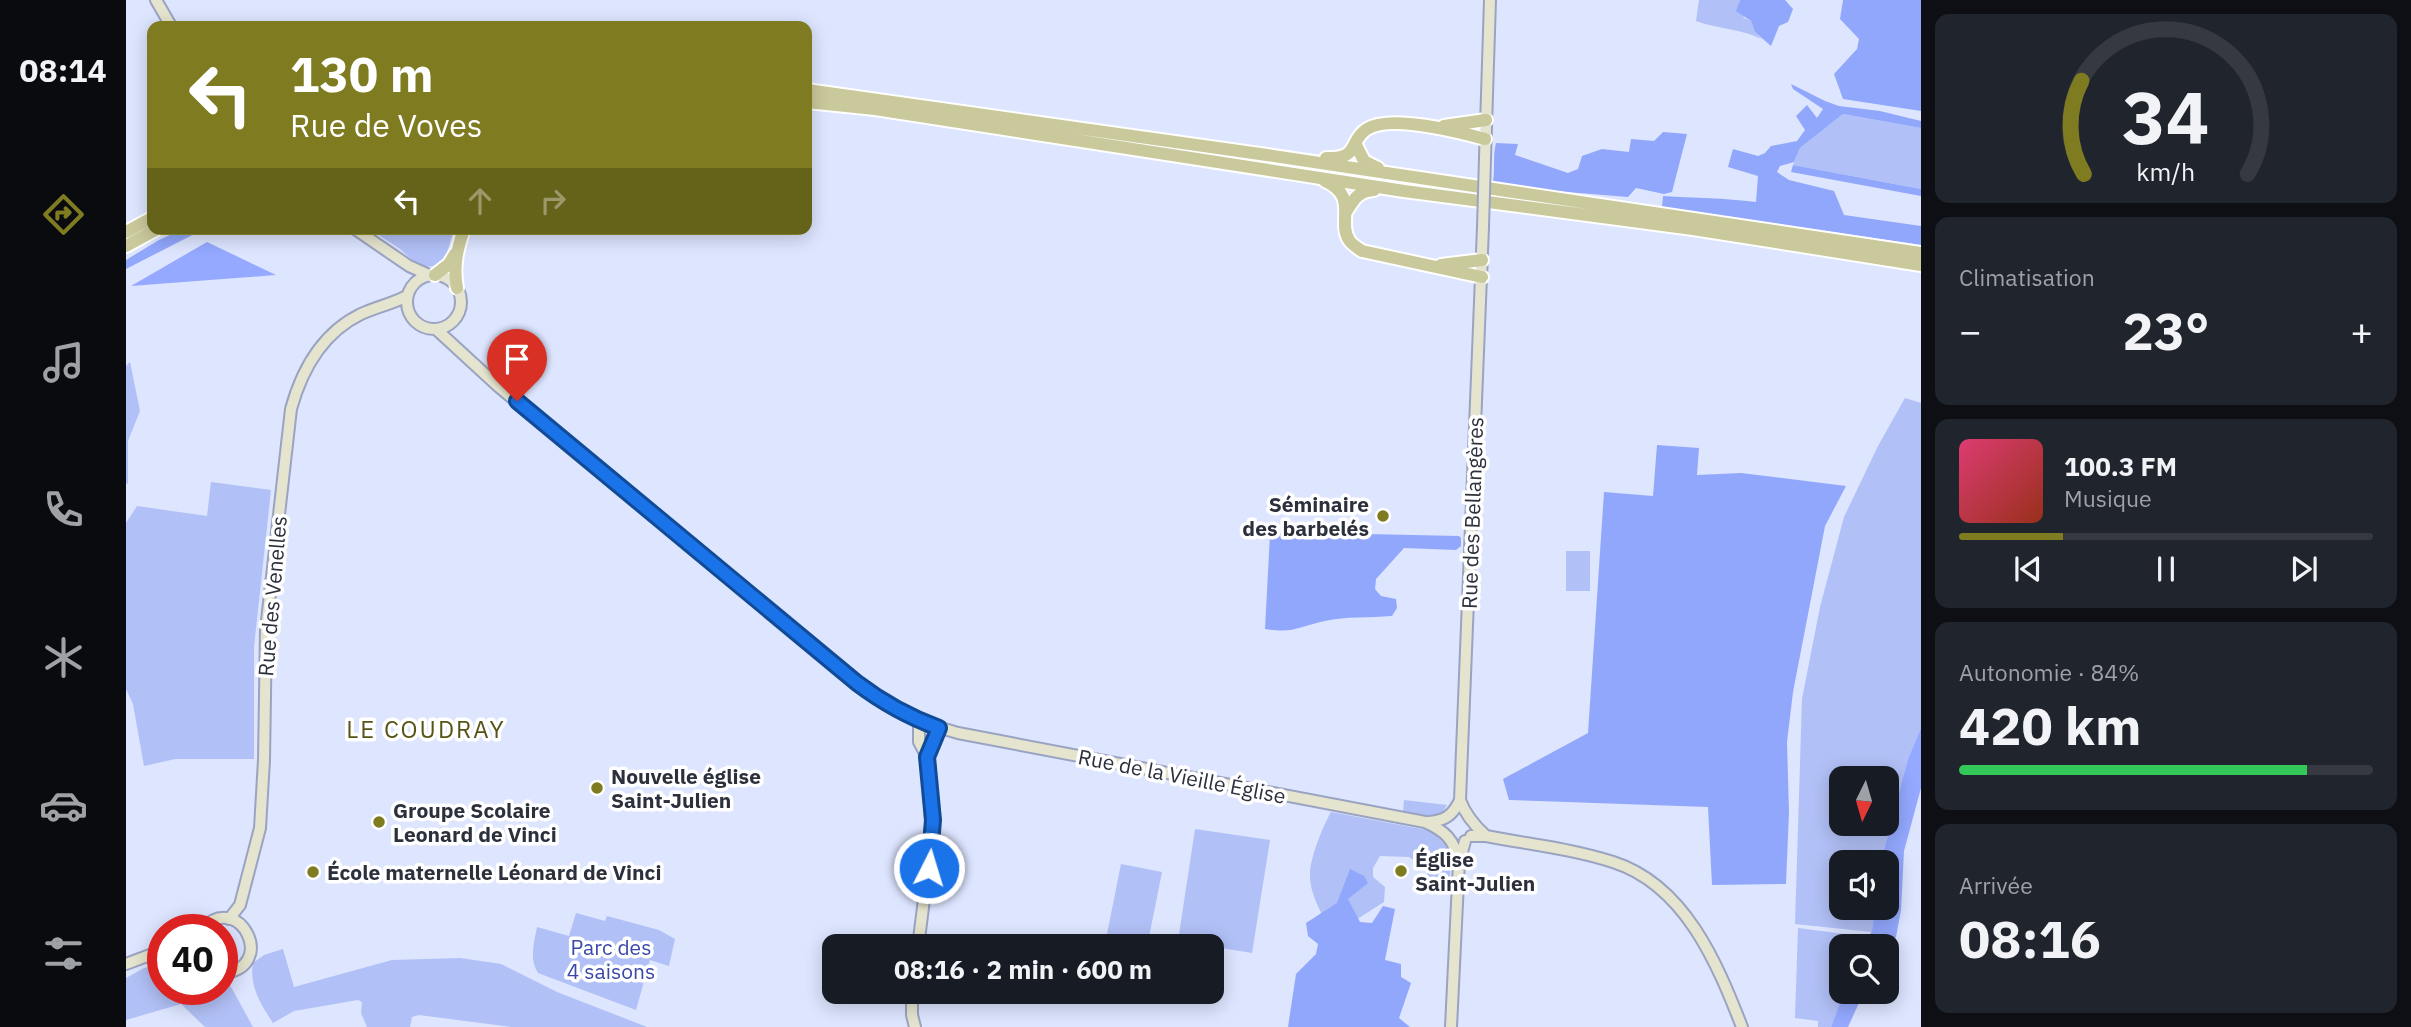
<!DOCTYPE html>
<html lang="fr">
<meta charset="utf-8">
<style>
:root{--surface:#171b24;--page:#20242c;--text:#f1f3f6;--muted:#9ea1a6;--line:#363941;--accent:#7f7b21}
body{margin:0;font-family:"IBM Plex Sans",sans-serif;background:var(--page);color:var(--text);height:100vh;display:flex;flex-direction:column;font-size:26px;white-space:nowrap}
*{box-sizing:border-box;margin:0}
p{font-size:23px;color:var(--muted)}
.icon{flex:none;width:38px;height:38px;fill:none;stroke:currentColor;stroke-width:2;stroke-linecap:round;stroke-linejoin:round}
.map{position:relative;flex:1;overflow:hidden}
.drawer{display:flex;flex-direction:column;gap:14px;padding:14px;background:#0d0f14;width:490px}
.drawer>*{flex:none}
.hud{position:absolute;left:21px;top:21px;width:665px;height:214px;border-radius:14px;box-shadow:0 4px 18px #0003;background:#7f7b21;color:#fff;overflow:hidden}
.needle{width:46px;rotate:185deg}
.controls{position:absolute;left:1703px;top:766px;display:grid;gap:14px}
.controls a{display:grid;place-items:center;width:70px;height:70px;border-radius:14px;background:var(--surface);box-shadow:0 4px 18px #0003;font-size:35px}
.speed{position:absolute;left:21px;top:914px;display:flex;gap:14px;font-size:35px;font-weight:700;text-align:center}
.speed>*{display:grid;place-content:center;width:91px;height:91px;border-radius:50%;background:var(--surface);box-shadow:0 4px 18px #0003;line-height:1}
.speed .limit{border:10px solid #d22;background:#fff;color:#111}
.pin{position:absolute;display:grid;place-items:center;width:60px;height:60px;color:#fff;margin:-72px -30px;border-radius:50% 50% 50% 0;rotate:-45deg;box-shadow:0 0 7px #0007}
.pin .icon{rotate:45deg}
.me{position:absolute;width:77px;margin:-38px;rotate:5deg;stroke-linejoin:round;filter:drop-shadow(0 0 5px #0008)}
.turn{display:flex;align-items:center;gap:24px;height:147px;padding:0 28px;font-size:32px}
.turn .icon{width:91px;height:91px;stroke-width:2.5}
.turn b{display:block;font-size:49px;line-height:60px}
.lanes{display:flex;align-items:center;height:66px;padding:0 28px;background:#0003;justify-content:center;gap:35px;direction:ltr}
.lanes .off{opacity:.35}
.big{font-size:52px;font-weight:700;line-height:1.1}
.drawer .card{flex:1;display:flex;flex-direction:column;justify-content:center;gap:10px;min-width:0;padding:0 24px;border-radius:14px;background:var(--page)}
.drawer .dial{align-items:center;gap:0}
.dial svg{height:182px;overflow:visible;fill:none;stroke:var(--line);stroke-width:7;stroke-linecap:round;text-anchor:middle}
.dial text{fill:var(--text);stroke:none}
.song{display:flex;align-items:center;gap:21px}
.cover{width:84px;height:84px;border-radius:10px;background:linear-gradient(135deg,hsl(340 70% 55%),hsl(10 70% 35%))}
.played{height:7px;border-radius:4px;background:linear-gradient(90deg,var(--accent) 25%,var(--line) 25%)}
.keys{display:flex;justify-content:space-around;direction:ltr}
.heat{display:flex;justify-content:space-between;align-items:center;font-size:38px;direction:ltr}
.charge{height:10px;border-radius:5px;background:linear-gradient(90deg,#34c759 84%,var(--line) 0)}
.trip{position:absolute;left:696px;top:934px;width:402px;height:70px;border-radius:14px;background:var(--surface);box-shadow:0 4px 18px #0003;font-weight:700;line-height:70px;text-align:center}
main{display:flex;flex:1;min-height:0}
.dock{display:flex;flex-direction:column;width:126px;justify-content:space-around;align-items:center;background:#090b0e;color:var(--muted)}
.dock .icon{width:49px;height:49px}
.dock .active{color:var(--accent)}
.dock b{font-size:32px;color:var(--text)}
.map>svg:first-child{display:block}
.green{fill:#b1c0f6;fill-rule:evenodd}
.forest{fill:#91a7fc}
.water{fill:#94a9ff}
.lines{fill:none;stroke-linecap:round;stroke-linejoin:round}
.secondary-casing{stroke:#9aa3c1;stroke-width:14}
.primary-casing{stroke:#fff;stroke-width:16}
.secondary{stroke:#e5e4ce;stroke-width:10}
.primary{stroke:#cac99c;stroke-width:12}
.secondary-bridge-casing{stroke:#9aa3c1;stroke-width:14;stroke-linecap:butt}
.secondary-bridge{stroke:#e5e4ce;stroke-width:10}
.route-casing{stroke:#114b97;stroke-width:18}
.route{stroke:#1a73e8;stroke-width:12}
.poi-dot{fill:#7f7b21;stroke:#fff;stroke-width:2.5}
.labels{text-anchor:middle;dominant-baseline:central;stroke-width:7;stroke-linejoin:round;paint-order:stroke}
.poi-label{font-size:21px;font-weight:bold;fill:#2c303c;stroke:#fff;text-anchor:start}
.street-label{font-size:21px;fill:#2c303c;stroke:#fff}
.park-label{font-size:21px;fill:#3948a9;stroke:#fff}
.quarter-label{font-size:24px;letter-spacing:2px;fill:#575418;stroke:#fff}
</style>
<main>
<nav class="dock">
<b>08:14</b>
<svg class="icon active" aria-label="directions" viewBox="0 0 24 24"><path d="M12 3l9 9-9 9-9-9zM9 14v-3h6M13 9l2 2-2 2"/></svg>
<svg class="icon" aria-label="music" viewBox="0 0 24 24"><path d="M9 18V5l10-2v13"/><circle cx="6" cy="18" r="3"/><circle cx="16" cy="16" r="3"/></svg>
<svg class="icon" aria-label="phone" viewBox="0 0 24 24"><path d="M5 4h4l2 5-3 2q2 4 5 5l2-3 5 2v4C11 20 4 13 5 4z"/></svg>
<svg class="icon" aria-label="climate" viewBox="0 0 24 24"><path d="M12 3v18M4 7l16 10M4 17L20 7"/></svg>
<svg class="icon" aria-label="car" viewBox="0 0 24 24"><path d="M5 17H2v-5l4-1 3-4h7l3 4 3 1v5h-3M9 17h6M6 11h13"/><circle cx="7" cy="17" r="2"/><circle cx="17" cy="17" r="2"/></svg>
<svg class="icon" aria-label="filters" viewBox="0 0 24 24"><path d="M4 7h16M4 17h16"/><circle cx="9" cy="7" r="2"/><circle cx="15" cy="17" r="2"/></svg>
</nav>
<div class="map">
<svg width="1795" height="1027" viewBox="0 0 1795 1027">
<rect width="100%" height="100%" fill="#dde5ff"/>
<path class="green" d="M 1573,0 L 1614,0 L 1613,1 L 1618,18 L 1625,21 L 1629,32 L 1636,39 C 1615,29 1592,29 1570,21 Z
M 1717,114 L 1795,128 L 1795,189 L 1667,165 L 1674,148 Z
M 244,229 L 328,229 L 320,256 L 310,266 L 294,267 L 274,249 Z
M 4,362 L 14,411 L 2,441 L 2,484 L 0,483 L 0,366 Z
M 1779,398 L 1795,403 L 1795,728 L 1782,759 L 1756,863 L 1715,863 L 1715,908 L 1749,908 L 1746,932 L 1669,924 L 1676,699 L 1694,607 L 1718,517 L 1752,446 ZM 1715,779 L 1760,779 L 1760,824 L 1715,824 Z
M 85,482 L 145,490 L 128,647 L 128,759 L 49,759 L 18,766 L 7,704 L 0,689 L 0,523 L 11,506 L 81,516 Z
M 1440,551 L 1464,551 L 1464,591 L 1440,591 Z
M 1278,800 L 1321,805 L 1314,816 L 1300,817 L 1277,813 Z
M 1205,812 L 1306,831 L 1326,852 L 1323,887 L 1302,886 L 1301,869 L 1283,857 L 1254,856 L 1247,868 L 1247,877 L 1259,887 L 1258,902 L 1206,935 C 1198,917 1183,894 1184,874 C 1184,858 1197,826 1205,812 Z
M 1069,829 L 1144,840 L 1126,953 L 1052,941 Z
M 995,864 L 1036,872 L 1022,942 L 981,934 Z
M 450,913 L 479,921 L 481,916 L 533,930 L 549,939 L 543,966 L 524,960 L 510,1010 L 412,973 C 403,960 408,942 411,927 L 443,936 Z
M 1672,928 L 1742,937 L 1737,947 L 1715,947 L 1715,992 L 1718,992 L 1705,1027 L 1692,1027 L 1692,1021 L 1669,1018 Z
M 157,949 L 168,987 L 266,960 L 334,958 L 375,964 L 431,992 L 521,1027 L 385,1027 L 293,1015 L 286,1017 L 284,1027 L 241,1027 L 235,1013 L 236,1002 L 232,1000 L 168,1011 L 147,1023 C 135,1005 123,986 127,963 L 138,955 Z
M 37,964 L 37,989 L 96,989 L 96,981 L 104,985 L 127,1027 L 79,1027 L 55,1004 L 0,1020 L 0,978 L 18,968 Z"/>
<path class="forest" d="M 1614,0 L 1659,0 L 1667,9 L 1662,22 L 1653,26 L 1645,46 L 1629,32 L 1625,21 L 1610,11 Z
M 1717,0 L 1795,0 L 1795,111 L 1717,99 L 1708,74 L 1731,49 L 1733,39 L 1714,19 Z
M 1665,84 L 1699,101 L 1713,106 L 1754,111 L 1795,121 L 1795,128 L 1717,114 L 1674,148 L 1668,162 L 1654,166 L 1651,172 L 1663,180 L 1708,191 L 1718,215 L 1795,226 L 1795,245 L 1536,207 L 1537,196 C 1568,198 1599,198 1630,202 L 1632,176 L 1602,167 L 1607,149 L 1632,156 L 1639,153 L 1645,146 L 1671,141 L 1679,130 L 1670,116 L 1681,105 L 1691,118 L 1697,109 L 1667,89 Z
M 1537,132 L 1561,134 L 1546,192 L 1538,194 L 1510,188 L 1502,197 L 1366,186 C 1370,171 1366,158 1370,143 L 1392,144 L 1389,155 L 1442,173 L 1452,169 L 1456,156 L 1476,149 L 1503,152 L 1505,139 L 1528,141 Z
M 1667,165 L 1795,189 L 1795,196 L 1665,172 Z
M 57,229 L 78,229 L 0,269 L 0,260 L 33,240 Z
M 1531,445 L 1573,448 L 1571,475 L 1615,473 L 1720,486 L 1699,526 L 1667,692 L 1661,742 L 1663,812 L 1660,884 L 1586,885 L 1582,807 L 1383,800 L 1377,779 L 1462,733 L 1478,492 L 1527,496 Z
M 1147,532 L 1333,536 L 1335,538 L 1335,546 L 1330,550 L 1278,548 L 1250,579 L 1249,589 L 1255,596 L 1270,599 L 1271,608 L 1266,616 C 1244,618 1220,616 1199,621 C 1174,626 1167,634 1139,629 L 1144,534 Z
M 1224,869 L 1238,876 L 1242,883 L 1222,899 L 1234,922 L 1246,923 L 1257,906 L 1269,909 L 1259,960 L 1275,964 L 1275,977 L 1285,983 L 1273,1018 L 1284,1027 L 1162,1027 L 1170,974 L 1190,954 L 1192,944 L 1182,936 L 1180,923 L 1211,903 Z"/>
<path class="water" d="M 81,242 L 150,275 L 5,286 Z
M 1795,728 L 1795,788 L 1778,851 L 1775,910 L 1770,937 L 1761,950 L 1760,947 L 1737,947 L 1746,931 L 1749,908 L 1760,908 L 1760,863 L 1756,863 L 1756,858 L 1782,759 Z
M 1718,992 L 1738,992 L 1722,1027 L 1705,1027 Z"/>
<g class="lines">
<defs>
<path id="secondary" d="M 30,0 L 45,26
M 1359,158 L 1364,0
M 1357,227 L 1334,800 C 1339,814 1349,826 1360,836
M 229,229 L 283,266 L 303,275
M281 302a27 27 0 1 1 54 0a27 27 0 1 1-54 0Z
M 311,330 L 373,387 L 731,683 C 762,707 795,723 832,733 L 1299,822 C 1319,831 1328,839 1333,862 L 1325,1027
M 793,720 L 793,742 L 801,757
M 1302,822 C 1319,821 1327,815 1334,800
M 1345,836 L 1360,836 C 1402,844 1447,849 1487,862 C 1559,885 1591,963 1616,1027
M 1334,860 L 1339,841
M 103,919 L 114,905 L 134,828 L 138,760 L 140,629 L 165,409 C 176,369 196,333 235,314 C 250,307 266,304 281,296
M 76,929 C 114,889 153,969 96,973
M 792,947 L 806,836 L 801,757 L 813,728
M 0,964 L 37,950
M 786,992 L 786,1015 L 789,1027"/>
<path id="primary" d="M 681,90 L 1141,155 L 1795,253
M 681,102 L 749,109 L 1278,191 L 1567,229 L 1795,265
M 1318,126 L 1360,120
M 1230,145 L 1238,161 L 1252,168
M 1200,158 C 1235,159 1222,141 1241,129 C 1265,114 1333,132 1359,139
M 1199,181 C 1233,196 1211,221 1223,240 C 1226,245 1232,248 1236,251 L 1356,277
M 1220,212 C 1228,199 1232,191 1248,190
M 0,232 L 26,218
M 0,246 L 31,229
M 1315,265 L 1356,260
M 309,275 L 323,264 L 329,254
M 331,288 C 327,267 331,249 338,229"/>
</defs>
<use href="#secondary" class="secondary-casing"/>
<use href="#primary" class="primary-casing"/>
<use href="#secondary" class="secondary"/>
<use href="#primary" class="primary"/>
<defs>
<path id="secondary-bridge" d="M 1357,227 L 1359,158"/>
</defs>
<use href="#secondary-bridge" class="secondary-bridge-casing"/>
<use href="#secondary-bridge" class="secondary-bridge"/>
</g>
<g class="lines">
<defs>
<path id="route" d="M 391,401 L 731,683 C 756,702 783,717 813,728 L 801,757 L 807,820 L 803,868"/>
</defs>
<use href="#route" class="route-casing"/>
<use href="#route" class="route"/>
</g>
<g class="poi-dot">
<circle cx="1257" cy="516" r="7"/>
<circle cx="471" cy="788" r="7"/>
<circle cx="253" cy="822" r="7"/>
<circle cx="1275" cy="871" r="7"/>
<circle cx="187" cy="872" r="7"/>
</g>
<g class="labels">
<g class="poi-label">
<text x="1243" y="504" text-anchor="end">Séminaire<tspan x="1243" dy="24">des barbelés</tspan></text>
<text x="485" y="776">Nouvelle église<tspan x="485" dy="24">Saint-Julien</tspan></text>
<text x="267" y="810">Groupe Scolaire<tspan x="267" dy="24">Leonard de Vinci</tspan></text>
<text x="1289" y="859">Église<tspan x="1289" dy="24">Saint-Julien</tspan></text>
<text x="201" y="872">École maternelle Léonard de Vinci</text>
</g>
<g class="street-label">
<text transform="translate(1346 513) rotate(-88)">Rue des Bellangères</text>
<text transform="translate(146 596) rotate(-85)">Rue des Venelles</text>
<text transform="translate(1056 776) rotate(11)">Rue de la Vieille Église</text>
</g>
<g class="park-label">
<text x="485" y="947">Parc des<tspan x="485" dy="24">4 saisons</tspan></text>
</g>
<g class="quarter-label">
<text x="300" y="729">LE COUDRAY</text>
</g>
</g>
</svg>
<div class="controls">
<a><svg class="needle" viewBox="-14 -14 28 28"><path d="M0-13l5 13h-10z" fill="#e53935"/><path d="M0 13l5-13h-10z" fill="#9ea1a6"/></svg></a>
<a><svg class="icon" aria-label="sound" viewBox="0 0 24 24"><path d="M4 9h4l5-4v14l-5-4H4zM17 9q2 3 0 6"/></svg></a>
<a><svg class="icon" aria-label="search" viewBox="0 0 24 24"><circle cx="10" cy="10" r="6"/><path d="M15 15l6 6"/></svg></a>
</div>
<div class="speed"><div class="limit">40</div></div>
<div class="pin" style="left:391px;top:401px;background:#d93025"><svg class="icon" aria-label="arrive" viewBox="0 0 24 24"><path d="M6 21V4h12l-3 4 3 4H6"/></svg></div>
<svg class="me" style="left:803px;top:868px" viewBox="-20 -20 40 40"><circle r="17" fill="#1a73e8" stroke="#fff" stroke-width="3"/><path d="M0-11L8 9 0 5-8 9z" fill="#fff"/></svg>
<div class="trip">08:16 · 2 min · 600 m</div>
<div class="hud">
<div class="turn"><svg class="icon" aria-label="left" viewBox="0 0 24 24"><path d="M17 20v-9H6M10 6l-5 5 5 5"/></svg><div><b>130 m</b>Rue de Voves</div></div>
<div class="lanes"><svg class="icon" aria-label="left" viewBox="0 0 24 24"><path d="M17 20v-9H6M10 6l-5 5 5 5"/></svg><svg class="icon off" aria-label="ahead" viewBox="0 0 24 24"><path d="M12 20V5M6 11l6-6 6 6"/></svg><svg class="icon off" aria-label="right" viewBox="0 0 24 24"><path d="M7 20v-9h11M14 6l5 5-5 5"/></svg></div>
</div>
</div>
<section class="drawer">
<div class="card dial"><svg viewBox="0 0 100 80">
<path d="M14 69A42 42 0 1 1 86 69"/>
<path d="M14 69A42 42 0 0 1 13 28" stroke="#7f7b21"/>
<text x="50" y="56" font-size="32" font-weight="700">34</text>
<text x="50" y="72" font-size="11">km/h</text>
</svg></div>
<div class="card"><p>Climatisation</p>
<div class="heat"><a>−</a><b class="big">23°</b><a>+</a></div>
</div>
<div class="card">
<div class="song"><i class="cover"></i><div><b>100.3 FM</b><p>Musique</p></div></div>
<div class="played"></div>
<div class="keys"><svg class="icon" aria-label="previous" viewBox="0 0 24 24"><path d="M18 5L8 12l10 7zM5 5v14"/></svg><svg class="icon" aria-label="pause" viewBox="0 0 24 24"><path d="M8 5v14M16 5v14"/></svg><svg class="icon" aria-label="next" viewBox="0 0 24 24"><path d="M6 5l10 7-10 7zM19 5v14"/></svg></div>
</div>
<div class="card"><p>Autonomie · 84%</p><b class="big">420 km</b><div class="charge"></div></div>
<div class="card"><p>Arrivée</p><b class="big">08:16</b></div>
</section>
</main>
